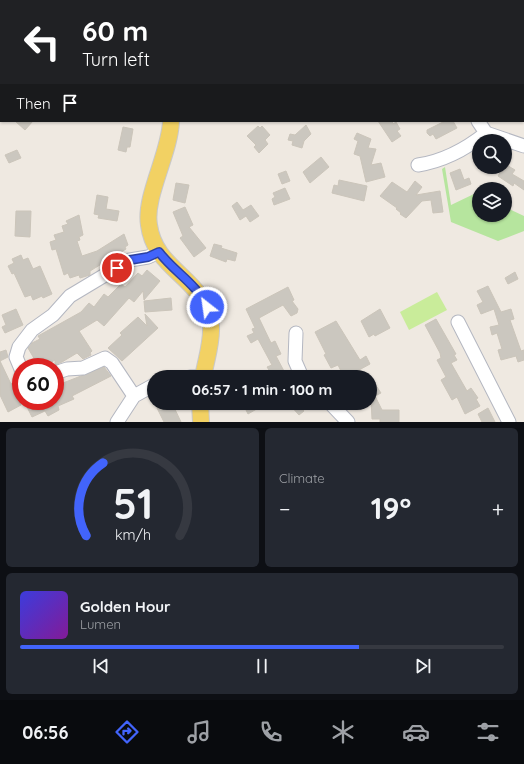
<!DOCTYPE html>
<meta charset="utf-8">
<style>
:root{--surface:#171b24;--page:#242831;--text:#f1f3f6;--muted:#9ea1a6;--line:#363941;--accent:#4264fb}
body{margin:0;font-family:Quicksand,sans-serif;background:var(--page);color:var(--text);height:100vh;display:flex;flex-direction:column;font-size:15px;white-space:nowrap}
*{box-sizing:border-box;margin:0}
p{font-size:13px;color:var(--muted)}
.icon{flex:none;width:22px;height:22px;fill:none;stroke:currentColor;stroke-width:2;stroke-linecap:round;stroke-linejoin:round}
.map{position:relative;height:422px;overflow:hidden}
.drawer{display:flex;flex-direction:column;gap:6px;padding:6px;background:#0d0f14;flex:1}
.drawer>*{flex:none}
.banner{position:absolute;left:0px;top:0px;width:524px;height:122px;box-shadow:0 1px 3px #0004;background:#202124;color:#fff;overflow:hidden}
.buttons{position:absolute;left:472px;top:134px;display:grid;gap:8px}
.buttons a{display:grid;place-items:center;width:40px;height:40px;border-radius:50%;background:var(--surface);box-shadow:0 1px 3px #0004;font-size:20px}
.speed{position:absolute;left:12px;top:358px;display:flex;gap:8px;font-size:20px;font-weight:700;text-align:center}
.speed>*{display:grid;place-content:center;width:52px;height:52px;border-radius:50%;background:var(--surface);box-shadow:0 1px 3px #0004;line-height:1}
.speed .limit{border:6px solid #d22;background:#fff;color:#111}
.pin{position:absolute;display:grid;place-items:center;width:34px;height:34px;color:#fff;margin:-17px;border:2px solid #fff;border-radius:50%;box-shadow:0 1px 4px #0007}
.me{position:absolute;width:44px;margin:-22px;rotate:330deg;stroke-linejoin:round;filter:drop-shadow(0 0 3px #0008)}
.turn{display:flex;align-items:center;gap:14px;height:84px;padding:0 16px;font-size:18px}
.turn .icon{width:52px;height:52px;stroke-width:2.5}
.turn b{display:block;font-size:28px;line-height:34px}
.then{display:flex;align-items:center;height:38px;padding:0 16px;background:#0003;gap:8px;font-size:15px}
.big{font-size:30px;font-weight:800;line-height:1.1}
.drawer .tile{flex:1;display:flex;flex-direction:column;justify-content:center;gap:6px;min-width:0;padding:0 14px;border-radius:6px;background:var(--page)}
.drawer .dial{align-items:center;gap:0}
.dial svg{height:104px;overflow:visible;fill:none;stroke:var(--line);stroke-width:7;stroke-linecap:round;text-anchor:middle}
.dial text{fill:var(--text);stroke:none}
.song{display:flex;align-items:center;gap:12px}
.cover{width:48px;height:48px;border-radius:6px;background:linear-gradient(135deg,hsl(240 70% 55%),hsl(290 70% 35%))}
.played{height:4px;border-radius:2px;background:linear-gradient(90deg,var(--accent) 70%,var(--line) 70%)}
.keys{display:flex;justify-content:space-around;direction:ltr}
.heat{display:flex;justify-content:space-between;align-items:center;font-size:22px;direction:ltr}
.drawer .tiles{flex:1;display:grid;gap:6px;grid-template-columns:1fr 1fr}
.tile:last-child{grid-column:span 2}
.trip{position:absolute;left:147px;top:370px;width:230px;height:40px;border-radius:20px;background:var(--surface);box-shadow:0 1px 3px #0004;font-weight:800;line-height:40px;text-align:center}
.dock{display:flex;height:64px;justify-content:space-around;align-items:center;background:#090b0e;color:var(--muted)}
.dock .icon{width:28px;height:28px}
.dock .current{color:var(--accent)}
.dock b{font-size:18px;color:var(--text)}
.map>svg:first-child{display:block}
.green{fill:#b6e59e}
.pitch{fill:#c9ec9a}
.building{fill:#cbc7bf;stroke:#cbc5ba}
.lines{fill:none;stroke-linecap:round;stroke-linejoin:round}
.minor-casing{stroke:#b4b7c1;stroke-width:15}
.major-casing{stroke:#c9c9c9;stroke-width:18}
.minor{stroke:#fff;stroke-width:13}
.major{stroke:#f2d163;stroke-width:16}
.route-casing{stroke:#2b41a3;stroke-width:10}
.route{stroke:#4264fb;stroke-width:7}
</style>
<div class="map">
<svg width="524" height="422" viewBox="0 0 524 422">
<rect width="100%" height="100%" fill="#efe9e1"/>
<path class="green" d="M 445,167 L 451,205 L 476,193 L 479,195 L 479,215 L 505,215 L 505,207 L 524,216 L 524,231 L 498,241 L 451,222 L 442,169 Z"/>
<path class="pitch" d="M 437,292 L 447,310 L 409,330 L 400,312 Z"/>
<path class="building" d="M 15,121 L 33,121 L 25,130 Z
M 378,121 L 392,121 L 393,124 L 396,122 L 400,129 L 397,131 L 401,136 L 392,142 Z
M 445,121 L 453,121 L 457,128 L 436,139 L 433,134 L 430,136 L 427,133 L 427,130 Z
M 306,125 L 311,134 L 304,141 L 302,148 L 292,145 L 293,141 L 288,140 L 290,134 L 295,135 Z
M 258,126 L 260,128 L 262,126 L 270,135 L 265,140 L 268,144 L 259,153 L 254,147 L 256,145 L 247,136 Z
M 123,127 L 133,129 L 130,147 L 127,147 L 126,152 L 118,150 Z
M 357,133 L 371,139 L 368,148 L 376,149 L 371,165 L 381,163 L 385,177 L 366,182 L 360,156 L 354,154 L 358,141 L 354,139 Z
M 17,150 L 21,158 L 9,163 L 5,155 Z
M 321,157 L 329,167 L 310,183 L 303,172 Z
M 505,164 L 515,170 L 512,174 L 524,181 L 524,190 L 514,183 L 513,186 L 498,176 Z
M 460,169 L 464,180 L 469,178 L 471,184 L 456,190 L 450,173 Z
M 286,171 L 290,181 L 282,184 L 278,174 Z
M 339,180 L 367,186 L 364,201 L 332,193 L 334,185 L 338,186 Z
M 415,181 L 422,187 L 416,195 L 440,191 L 443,212 L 433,213 L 431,200 L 422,201 L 406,218 L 400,214 L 401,213 L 396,209 L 397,208 L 380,196 L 392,182 L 407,192 Z
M 176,183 L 189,185 L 185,203 L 173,200 Z
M 285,188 L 290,199 L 274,205 L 272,199 L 275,197 L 273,193 Z
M 97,195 L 108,197 L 106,209 L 119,211 L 117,221 L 98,218 L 99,215 L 94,214 Z
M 237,202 L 243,210 L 251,205 L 259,216 L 250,222 L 246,216 L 240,220 L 232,206 Z
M 185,207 L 193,225 L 189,227 L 206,248 L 194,257 L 180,238 L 183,236 L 173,212 Z
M 16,211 L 31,211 L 30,237 L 15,236 Z
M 79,215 L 83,235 L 79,237 L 80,240 L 77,241 L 82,256 L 97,251 L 124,234 L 128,245 L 125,247 L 126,249 L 90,271 L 90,275 L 80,278 L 79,275 L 70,278 L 68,273 L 64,275 L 56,249 L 52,250 L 50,242 L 56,240 L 54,235 L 64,232 L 62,226 L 68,224 L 66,221 Z
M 214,244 L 222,246 L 221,248 L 237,253 L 235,261 L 227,259 L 226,262 L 210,256 Z
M 21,255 L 23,260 L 28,258 L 33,269 L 40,266 L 52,294 L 43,298 L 42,296 L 33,300 L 31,295 L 25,297 L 14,273 L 12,274 L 8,266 L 14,263 L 12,259 Z
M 147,270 L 160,281 L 144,300 L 143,291 L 134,302 L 129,298 L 104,326 L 97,320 L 79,331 L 92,351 L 90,353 L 91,355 L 83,359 L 77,353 L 62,362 L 55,365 L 55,360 L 43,367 L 39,367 L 28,348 L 32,343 L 40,339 L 38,336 L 81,312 L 89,303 L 94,307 L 104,294 L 108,297 L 121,284 L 125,287 L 138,273 L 142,276 Z
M 515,272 L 518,279 L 508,284 L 505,278 Z
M 488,286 L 501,312 L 511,309 L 514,319 L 510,320 L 521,351 L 524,350 L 524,360 L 518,362 L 516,356 L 501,360 L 498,350 L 502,349 L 497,333 L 492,335 L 490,327 L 499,325 L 494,309 L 481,314 L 477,305 L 483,302 L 477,291 Z
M 288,287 L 294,300 L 292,301 L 298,309 L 297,313 L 291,316 L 283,305 L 259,318 L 271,343 L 275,341 L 281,354 L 276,356 L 285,373 L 278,377 L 267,377 L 264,372 L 269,370 L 267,367 L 272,365 L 258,339 L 251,343 L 247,336 L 254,333 L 252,329 L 255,328 L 246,309 Z
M 171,298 L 172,310 L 145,312 L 144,301 Z
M 16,309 L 23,325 L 5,333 L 2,327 L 6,325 L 2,315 Z
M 380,309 L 390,328 L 375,336 L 374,334 L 369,337 L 361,321 Z
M 145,314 L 158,328 L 122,361 L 108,348 L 122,335 L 120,333 L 138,317 L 147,326 Z
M 436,319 L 456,354 L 454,355 L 457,360 L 451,363 L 467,391 L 471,388 L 478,398 L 476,399 L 480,406 L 465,414 L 457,397 L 452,400 L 441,380 L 446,377 L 437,360 L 441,358 L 440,353 L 425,325 Z
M 336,321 L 360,360 L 366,356 L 370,364 L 359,370 L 362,377 L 344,377 L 338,365 L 331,368 L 324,355 L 326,354 L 315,332 Z
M 6,350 L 8,357 L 0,361 L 11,384 L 18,380 L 21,386 L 18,388 L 21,394 L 21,405 L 8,412 L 0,395 L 0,352 Z
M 104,367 L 111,376 L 72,396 L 74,399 L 58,406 L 59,410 L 48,416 L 45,411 L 32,417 L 24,401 L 55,401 L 55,384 L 62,381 L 63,383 Z
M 370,379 L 375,388 L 377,387 L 381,393 L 375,396 L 382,410 L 399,410 L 399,422 L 380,422 L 380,419 L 372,419 Z
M 169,403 L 172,403 L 181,422 L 164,422 L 157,408 Z
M 245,403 L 267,403 L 248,414 L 245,408 L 247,407 Z
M 288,403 L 305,403 L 300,407 L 304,411 L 299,415 Z
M 488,408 L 495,422 L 482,422 L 478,414 Z"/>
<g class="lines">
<defs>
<path id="minor" d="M 342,0 L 343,1
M 493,0 L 494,1
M 325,1 L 327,0
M 523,29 L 524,29
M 0,32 L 1,32
M 478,121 L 486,133 L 524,146
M 418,165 C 444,161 466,149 486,133
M 458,322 L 509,422
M 296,333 L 295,361 L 302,377
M 21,369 L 16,357 L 19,347 L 32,330 L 53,315 L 70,296 L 130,260 L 148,257 L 159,252
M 55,373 L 67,369 L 83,368 L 105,358 L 112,363 L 134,396
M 190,377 L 199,377
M 330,403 L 348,422
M 117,422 L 134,396 L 154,385"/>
<path id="major" d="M 74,0 L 74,1
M 171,121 C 170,153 144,197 149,225 C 155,272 207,278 211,326 C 212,343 206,360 203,377
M 200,403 L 201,422"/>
</defs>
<use href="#minor" class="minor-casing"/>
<use href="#major" class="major-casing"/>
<use href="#minor" class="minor"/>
<use href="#major" class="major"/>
</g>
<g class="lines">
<defs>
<path id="route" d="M 117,268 L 130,260 L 148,257 L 159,252 C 174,272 197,284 207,307"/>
</defs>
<use href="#route" class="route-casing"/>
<use href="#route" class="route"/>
</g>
</svg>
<div class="buttons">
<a><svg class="icon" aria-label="search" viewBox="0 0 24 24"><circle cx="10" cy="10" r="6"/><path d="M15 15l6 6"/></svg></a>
<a><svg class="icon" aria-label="layers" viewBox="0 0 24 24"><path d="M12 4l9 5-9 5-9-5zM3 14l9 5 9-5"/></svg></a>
</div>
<div class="speed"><div class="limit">60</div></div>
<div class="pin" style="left:117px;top:268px;background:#d93025"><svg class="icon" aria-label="arrive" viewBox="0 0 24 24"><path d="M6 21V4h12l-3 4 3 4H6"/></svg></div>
<svg class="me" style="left:207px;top:307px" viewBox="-20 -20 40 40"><circle r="17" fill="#4264fb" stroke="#fff" stroke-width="3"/><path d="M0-11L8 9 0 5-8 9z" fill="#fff"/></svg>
<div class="trip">06:57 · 1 min · 100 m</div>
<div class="banner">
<div class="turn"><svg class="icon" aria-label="left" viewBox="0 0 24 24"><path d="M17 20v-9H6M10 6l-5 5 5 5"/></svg><div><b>60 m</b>Turn left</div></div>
<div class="then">Then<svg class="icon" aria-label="arrive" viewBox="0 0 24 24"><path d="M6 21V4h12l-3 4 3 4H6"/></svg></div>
</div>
</div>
<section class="drawer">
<div class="tiles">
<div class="tile dial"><svg viewBox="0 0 100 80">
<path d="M14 69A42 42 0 1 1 86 69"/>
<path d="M14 69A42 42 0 0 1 27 13" stroke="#4264fb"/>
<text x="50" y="56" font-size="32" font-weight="700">51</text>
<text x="50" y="72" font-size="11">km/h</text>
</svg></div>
<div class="tile"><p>Climate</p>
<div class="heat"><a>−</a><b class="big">19°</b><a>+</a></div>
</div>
<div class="tile">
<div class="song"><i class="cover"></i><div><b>Golden Hour</b><p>Lumen</p></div></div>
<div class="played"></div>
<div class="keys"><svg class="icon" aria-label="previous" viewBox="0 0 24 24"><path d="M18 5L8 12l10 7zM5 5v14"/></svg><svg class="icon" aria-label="pause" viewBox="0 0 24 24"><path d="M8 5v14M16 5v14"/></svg><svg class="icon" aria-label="next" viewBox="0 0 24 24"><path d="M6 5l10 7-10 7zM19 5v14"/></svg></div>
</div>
</div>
</section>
<nav class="dock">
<b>06:56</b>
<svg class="icon current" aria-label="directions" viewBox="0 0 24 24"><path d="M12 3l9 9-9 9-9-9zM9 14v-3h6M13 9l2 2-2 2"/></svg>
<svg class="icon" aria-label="music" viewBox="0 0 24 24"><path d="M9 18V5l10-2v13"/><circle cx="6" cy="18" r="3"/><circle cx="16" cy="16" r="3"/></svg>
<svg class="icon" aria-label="phone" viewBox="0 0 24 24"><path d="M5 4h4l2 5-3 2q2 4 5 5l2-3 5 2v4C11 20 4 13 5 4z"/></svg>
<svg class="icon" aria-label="climate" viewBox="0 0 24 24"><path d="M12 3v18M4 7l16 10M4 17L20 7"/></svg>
<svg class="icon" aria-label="car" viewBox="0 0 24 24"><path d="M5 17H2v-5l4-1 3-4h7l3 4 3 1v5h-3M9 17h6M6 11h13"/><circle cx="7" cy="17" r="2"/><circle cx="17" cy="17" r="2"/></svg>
<svg class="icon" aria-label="filters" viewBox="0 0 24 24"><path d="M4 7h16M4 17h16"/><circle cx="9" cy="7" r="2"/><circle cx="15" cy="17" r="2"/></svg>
</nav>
